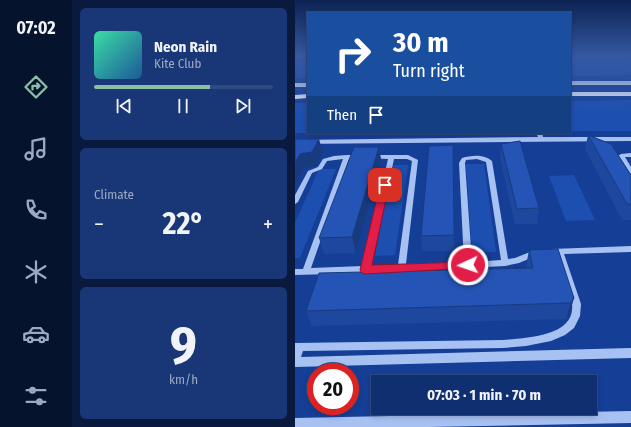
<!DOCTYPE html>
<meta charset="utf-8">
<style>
:root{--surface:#102f71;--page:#193776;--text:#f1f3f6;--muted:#9ca9c3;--line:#304a84;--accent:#8abfa5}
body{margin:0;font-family:"Fira Sans Condensed",sans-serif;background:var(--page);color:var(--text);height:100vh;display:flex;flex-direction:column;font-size:15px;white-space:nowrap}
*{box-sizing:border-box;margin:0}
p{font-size:13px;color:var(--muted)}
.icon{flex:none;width:22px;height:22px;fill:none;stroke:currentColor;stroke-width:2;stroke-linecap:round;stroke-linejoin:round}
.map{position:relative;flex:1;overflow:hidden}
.drawer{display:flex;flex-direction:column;gap:8px;padding:8px;background:#091a3e;width:223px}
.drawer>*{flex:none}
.hud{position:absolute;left:12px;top:12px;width:264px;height:122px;border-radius:0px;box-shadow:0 2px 6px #0003,0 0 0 1px var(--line);background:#1a4fa0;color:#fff;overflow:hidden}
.speed{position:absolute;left:12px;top:363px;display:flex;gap:8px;font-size:20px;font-weight:700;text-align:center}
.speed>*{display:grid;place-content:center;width:52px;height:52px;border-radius:50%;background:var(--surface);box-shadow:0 2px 6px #0003,0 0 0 1px var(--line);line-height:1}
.speed .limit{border:6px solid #d22;background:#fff;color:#111}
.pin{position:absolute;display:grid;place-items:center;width:34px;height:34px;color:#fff;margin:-17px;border-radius:8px;box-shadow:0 2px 6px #0006}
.me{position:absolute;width:44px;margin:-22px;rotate:267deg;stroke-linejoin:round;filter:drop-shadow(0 0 3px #0008)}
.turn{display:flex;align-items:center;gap:14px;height:84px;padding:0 20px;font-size:18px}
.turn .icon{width:52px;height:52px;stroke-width:2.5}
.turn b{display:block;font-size:28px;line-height:34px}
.then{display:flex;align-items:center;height:38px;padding:0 20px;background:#0003;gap:8px;font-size:15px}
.big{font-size:30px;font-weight:700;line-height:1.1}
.drawer .card{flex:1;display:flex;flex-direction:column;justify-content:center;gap:6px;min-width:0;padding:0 14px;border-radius:6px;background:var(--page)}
.drawer .dial{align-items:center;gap:0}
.dial b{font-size:52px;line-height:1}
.song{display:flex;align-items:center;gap:12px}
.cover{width:48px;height:48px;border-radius:6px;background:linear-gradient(135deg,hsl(160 70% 55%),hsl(210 70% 35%))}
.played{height:4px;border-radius:2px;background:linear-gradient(90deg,var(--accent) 65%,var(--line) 65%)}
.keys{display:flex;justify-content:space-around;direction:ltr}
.heat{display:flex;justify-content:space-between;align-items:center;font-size:22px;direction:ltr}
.trip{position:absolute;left:76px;top:375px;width:226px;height:40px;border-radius:0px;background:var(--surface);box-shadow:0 2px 6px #0003,0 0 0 1px var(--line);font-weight:700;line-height:40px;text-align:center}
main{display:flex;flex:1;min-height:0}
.menu{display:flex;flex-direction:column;width:72px;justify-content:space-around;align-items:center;background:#06132d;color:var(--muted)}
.menu .icon{width:28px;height:28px}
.menu .on{color:var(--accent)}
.menu b{font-size:18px;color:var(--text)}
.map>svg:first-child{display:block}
.green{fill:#1d4fb1}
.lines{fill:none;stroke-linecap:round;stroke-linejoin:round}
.minor{fill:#a7c1f2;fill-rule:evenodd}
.major{fill:#f2f6ff;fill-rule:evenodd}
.wall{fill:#1e489d}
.shaded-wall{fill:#183b7f}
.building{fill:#2354b6;stroke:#183b7f}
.route{fill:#e11d48;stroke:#92132f}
</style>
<main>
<nav class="menu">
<b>07:02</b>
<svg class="icon on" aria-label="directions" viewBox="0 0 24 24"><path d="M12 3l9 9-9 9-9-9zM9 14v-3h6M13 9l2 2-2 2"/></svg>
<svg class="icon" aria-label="music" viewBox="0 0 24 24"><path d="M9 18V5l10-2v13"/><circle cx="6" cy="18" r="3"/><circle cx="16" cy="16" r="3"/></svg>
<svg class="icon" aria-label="phone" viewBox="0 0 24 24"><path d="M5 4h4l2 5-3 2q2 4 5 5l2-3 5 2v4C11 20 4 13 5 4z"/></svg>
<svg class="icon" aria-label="climate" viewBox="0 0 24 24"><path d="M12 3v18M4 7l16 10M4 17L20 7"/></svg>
<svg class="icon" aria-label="car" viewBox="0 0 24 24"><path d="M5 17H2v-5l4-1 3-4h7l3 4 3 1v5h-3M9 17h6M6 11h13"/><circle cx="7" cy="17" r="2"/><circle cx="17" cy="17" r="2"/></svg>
<svg class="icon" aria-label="filters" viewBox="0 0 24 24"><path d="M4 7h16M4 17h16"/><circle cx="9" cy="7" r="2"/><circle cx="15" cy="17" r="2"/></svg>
</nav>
<section class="drawer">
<div class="card">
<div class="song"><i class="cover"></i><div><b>Neon Rain</b><p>Kite Club</p></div></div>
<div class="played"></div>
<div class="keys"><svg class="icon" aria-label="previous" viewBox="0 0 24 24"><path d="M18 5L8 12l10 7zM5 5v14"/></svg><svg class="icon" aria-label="pause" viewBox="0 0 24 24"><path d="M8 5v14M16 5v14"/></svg><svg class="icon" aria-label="next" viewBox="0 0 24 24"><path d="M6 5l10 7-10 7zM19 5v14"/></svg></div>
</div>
<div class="card"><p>Climate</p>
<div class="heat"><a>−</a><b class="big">22°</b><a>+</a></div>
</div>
<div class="card dial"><b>9</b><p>km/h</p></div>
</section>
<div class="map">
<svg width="336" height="427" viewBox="0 0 336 427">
<rect width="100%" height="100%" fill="#153f97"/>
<path class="green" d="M 275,57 L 336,57 L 336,75 L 275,76 Z
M 0,60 L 13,60 L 13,78 L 0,78 Z
M 336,100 L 336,131 L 275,131 L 275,101 Z
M 0,103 L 13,103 L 13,133 L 0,133 Z
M 189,164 L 201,252 L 177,252 L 171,164 Z
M 98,165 L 113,165 L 100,255 L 80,256 Z
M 24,169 L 41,169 L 5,258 L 0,258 L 0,223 Z
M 279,175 L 300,220 L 271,221 L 254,176 Z"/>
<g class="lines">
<path class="minor" d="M 0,56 L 13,56 L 13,58 L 0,58 Z
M 241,133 L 247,133 L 248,137 L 336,137 L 336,141 L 0,144 L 0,140 L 243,137 Z
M 336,153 L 336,157 L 330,157 L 336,167 L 336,174 L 334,173 L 323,156 L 326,154 Z
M 52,155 L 64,155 L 67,157 L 64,159 L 54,159 L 16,268 L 68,266 L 93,159 L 74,158 L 73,157 L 76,155 L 113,155 L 123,160 L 111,264 L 169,262 L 164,163 L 167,158 C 177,155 189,154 197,161 L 213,259 L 220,258 L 240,250 L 243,251 L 244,253 L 243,255 L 224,263 L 210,266 L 71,273 L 0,275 L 0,269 L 8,269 L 48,159 L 32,161 L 27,169 L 17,173 L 3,202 L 0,204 L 0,195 L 13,171 L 23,167 L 28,159 L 39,156 ZM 99,159 L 112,159 L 117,161 L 103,265 L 76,266 ZM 182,159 L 191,162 L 206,260 L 177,262 L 170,163 L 171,160 Z
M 336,246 L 336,252 L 269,254 L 286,304 L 285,316 L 279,328 L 270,335 L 256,341 L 231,346 L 208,348 L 8,351 L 6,357 L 336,348 L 336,358 L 0,367 L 0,343 L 208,340 C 230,338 281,337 277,304 C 277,299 274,294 273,289 C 269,277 265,266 261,254 L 257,253 L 256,251 L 257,249 Z
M 336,411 L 336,423 L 134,427 L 0,427 L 0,418 Z"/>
<path class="major" d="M 275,81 L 336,81 L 336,85 L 275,85 Z
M 0,83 L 13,83 L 13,87 L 0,87 Z
M 275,92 L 336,92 L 336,96 L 275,96 Z
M 13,94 L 13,98 L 0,99 L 0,95 Z"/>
</g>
<path class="wall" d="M 293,135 L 336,175 L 336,220 L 327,220 L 290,149 Z
M 206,144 L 244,208 L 242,224 L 220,224 L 205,158 Z
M 158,145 L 159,251 L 127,251 L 126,236 Z
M 84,147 L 86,161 L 61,253 L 29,254 L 24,238 Z
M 234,250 L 279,298 L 274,314 L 271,319 L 17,326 L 11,311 L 232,268 L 231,266 Z"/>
<path class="shaded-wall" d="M 24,139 L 28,153 L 21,166 L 9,168 L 0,186 L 0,163 L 5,154 Z
M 84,147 L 86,161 L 61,253 L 57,237 Z
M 279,298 L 274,314 L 271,319 L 276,303 Z"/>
<path class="building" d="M 293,135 L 316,144 L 336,175 L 336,204 L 332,204 Z
M 0,139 L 24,139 L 17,152 L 5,154 L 0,163 Z
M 225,141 L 244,208 L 222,209 L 206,144 Z
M 158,145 L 159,235 L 126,236 L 134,146 Z
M 59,147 L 84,147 L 57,237 L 24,238 Z
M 263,249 L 279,298 L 276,303 L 11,311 L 24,273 L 238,268 L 234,250 Z"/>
<linearGradient id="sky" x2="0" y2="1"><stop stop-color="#0c2353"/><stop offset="0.48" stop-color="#3558a1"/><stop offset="1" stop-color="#3558a1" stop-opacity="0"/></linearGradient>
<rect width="336" height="116" fill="url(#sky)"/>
<path class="route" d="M 90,182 L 94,185 L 77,265 L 173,262 L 176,263 L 178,265 L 176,268 L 70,274 L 67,273 L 65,270 L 85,185 Z"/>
</svg>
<div class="speed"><div class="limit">20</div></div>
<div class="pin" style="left:90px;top:185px;background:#d93025"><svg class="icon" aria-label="arrive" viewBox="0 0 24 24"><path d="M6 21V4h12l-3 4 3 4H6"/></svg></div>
<svg class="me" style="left:173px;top:265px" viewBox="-20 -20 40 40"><circle r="17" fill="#e11d48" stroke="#fff" stroke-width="3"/><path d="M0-11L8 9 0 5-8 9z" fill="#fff"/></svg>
<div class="trip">07:03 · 1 min · 70 m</div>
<div class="hud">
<div class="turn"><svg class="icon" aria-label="right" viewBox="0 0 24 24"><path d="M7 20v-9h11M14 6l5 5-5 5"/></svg><div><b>30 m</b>Turn right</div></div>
<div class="then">Then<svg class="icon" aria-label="arrive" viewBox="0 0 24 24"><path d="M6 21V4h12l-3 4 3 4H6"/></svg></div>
</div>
</div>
</main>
